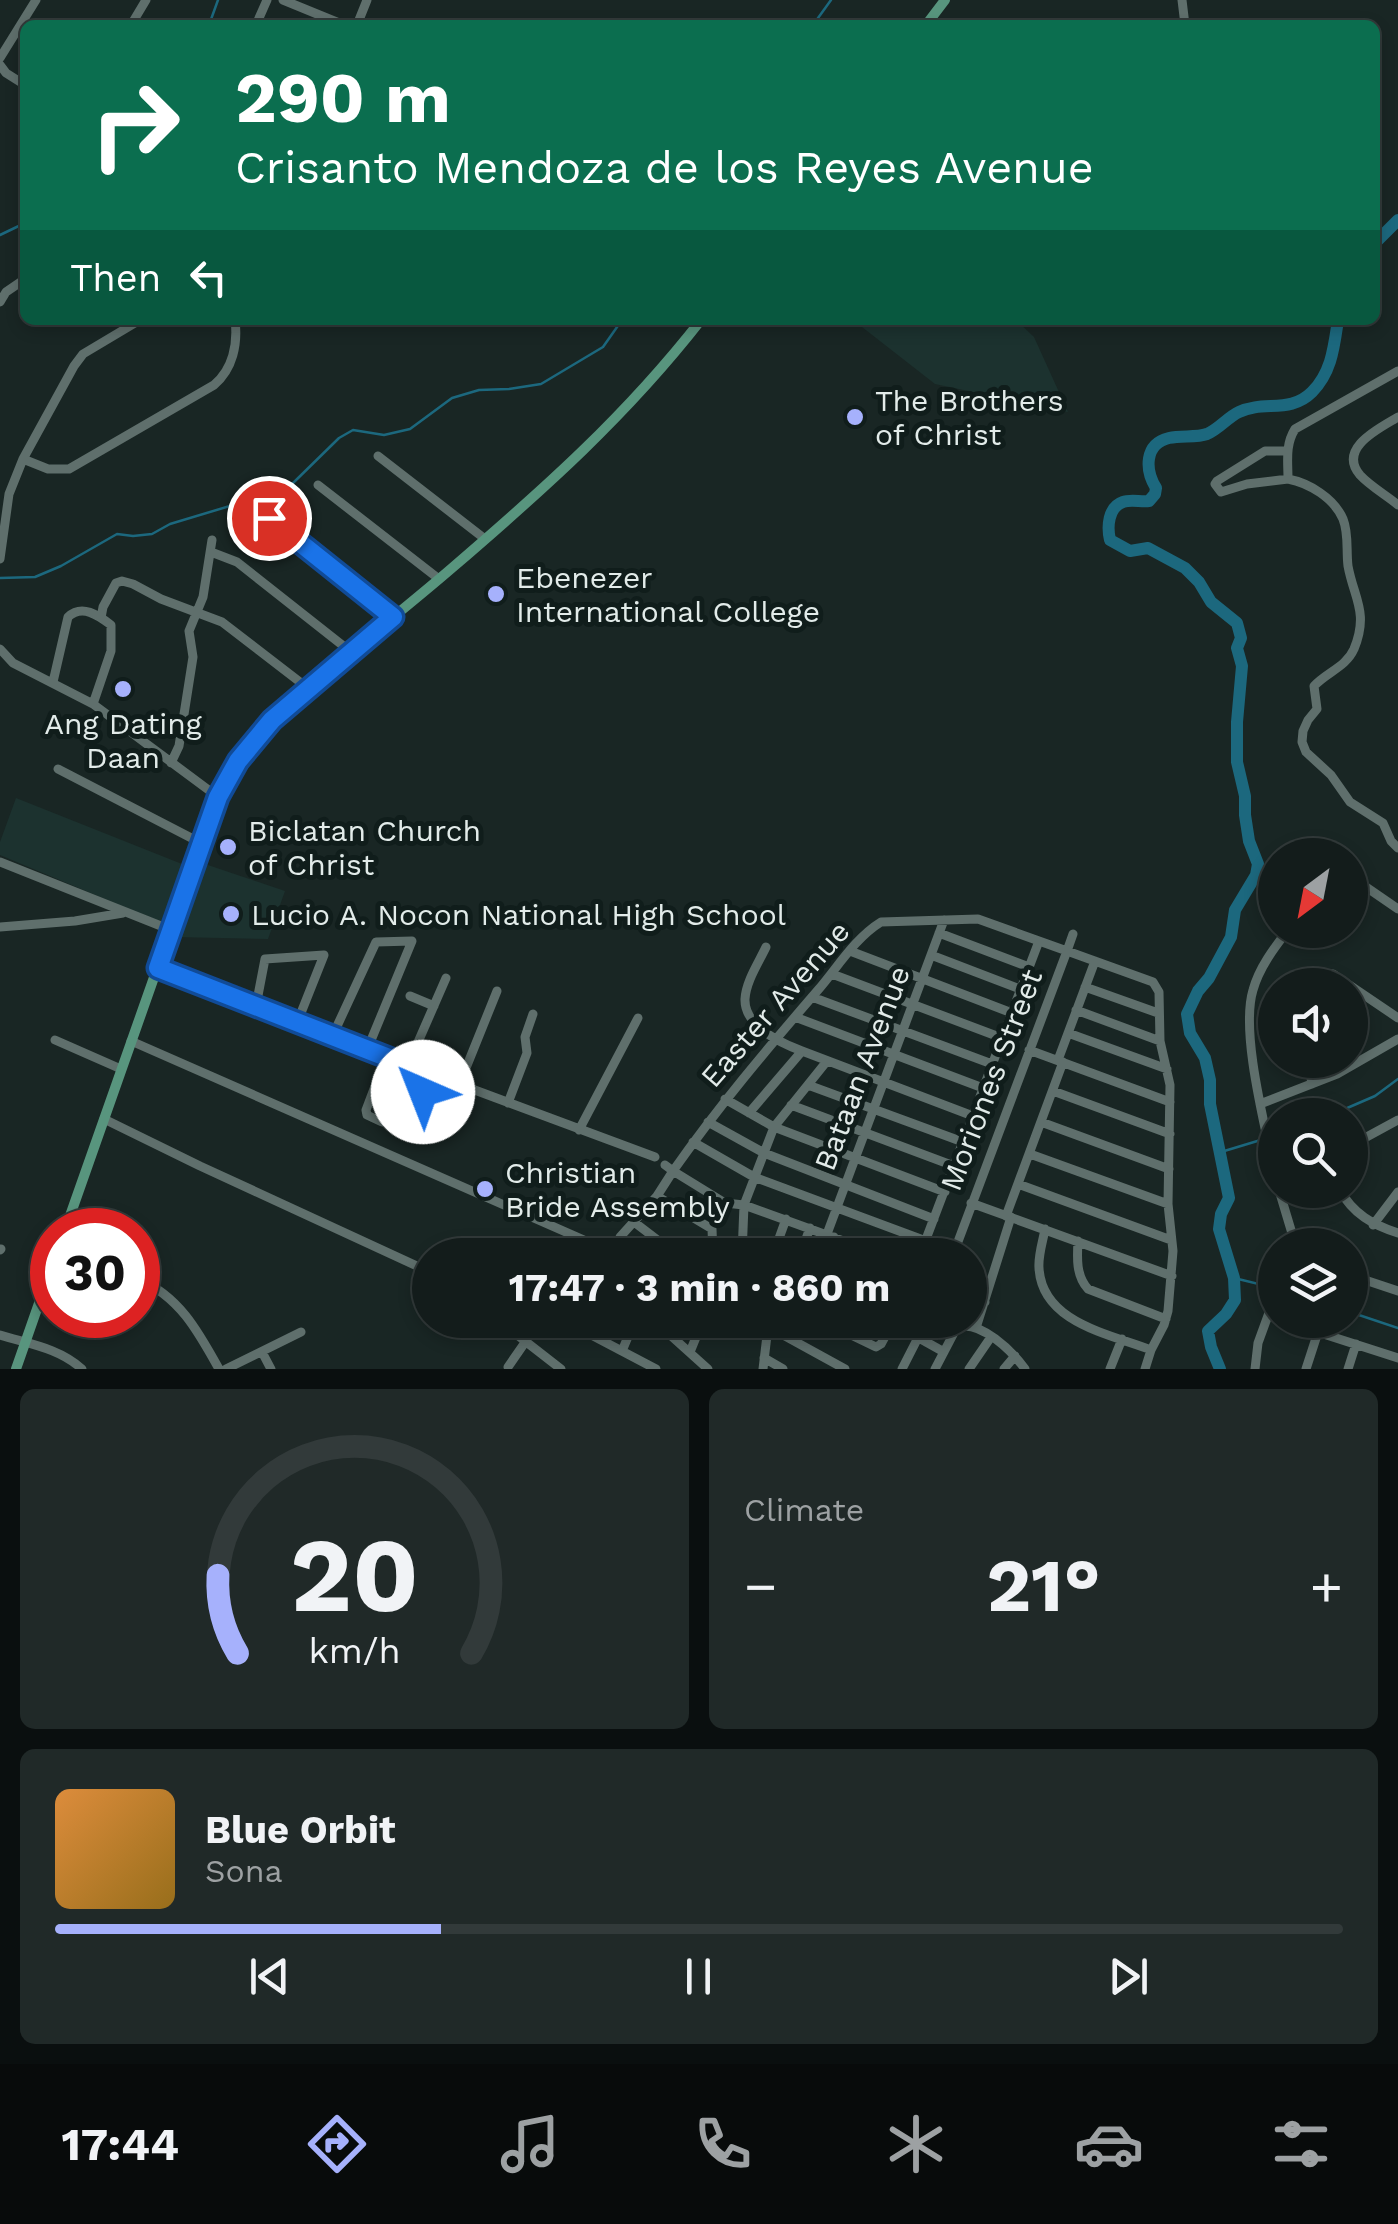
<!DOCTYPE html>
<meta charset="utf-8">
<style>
:root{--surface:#131c1b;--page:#202928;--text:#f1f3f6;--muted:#9da1a3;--line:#323a3a;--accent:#a6b1fc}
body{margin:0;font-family:"Work Sans",sans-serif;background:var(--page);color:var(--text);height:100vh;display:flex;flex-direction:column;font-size:38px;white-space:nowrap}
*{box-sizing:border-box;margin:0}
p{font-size:32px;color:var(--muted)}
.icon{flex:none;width:55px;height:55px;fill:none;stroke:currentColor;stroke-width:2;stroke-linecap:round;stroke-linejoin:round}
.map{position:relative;height:1369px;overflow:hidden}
.sheet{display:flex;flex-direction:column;gap:20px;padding:20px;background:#0a0f0f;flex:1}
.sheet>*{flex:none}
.hud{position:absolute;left:20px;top:20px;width:1360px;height:305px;border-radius:15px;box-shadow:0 5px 15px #0003,0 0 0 2px var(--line);background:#0b6e4f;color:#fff;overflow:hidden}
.needle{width:65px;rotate:212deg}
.tools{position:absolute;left:1258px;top:838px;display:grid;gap:20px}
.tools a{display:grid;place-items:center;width:110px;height:110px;border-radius:50%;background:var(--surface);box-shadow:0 5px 15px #0003,0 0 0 2px var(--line);font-size:50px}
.speed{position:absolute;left:30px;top:1208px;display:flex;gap:20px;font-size:50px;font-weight:700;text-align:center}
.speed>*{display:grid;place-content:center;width:130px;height:130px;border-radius:50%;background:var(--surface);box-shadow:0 5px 15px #0003,0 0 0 2px var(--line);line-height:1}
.speed .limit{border:15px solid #d22;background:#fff;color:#111}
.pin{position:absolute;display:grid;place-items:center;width:85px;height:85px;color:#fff;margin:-42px;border:5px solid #fff;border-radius:50%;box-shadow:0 2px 10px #0007}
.me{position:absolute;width:110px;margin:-55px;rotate:316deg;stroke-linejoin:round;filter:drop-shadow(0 0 8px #0008)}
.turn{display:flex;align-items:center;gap:35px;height:210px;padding:0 50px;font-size:45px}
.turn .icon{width:130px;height:130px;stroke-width:2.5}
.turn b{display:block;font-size:70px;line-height:85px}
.then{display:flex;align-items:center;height:95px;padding:0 50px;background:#0003;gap:20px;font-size:38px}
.big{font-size:75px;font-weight:700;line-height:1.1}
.sheet .card{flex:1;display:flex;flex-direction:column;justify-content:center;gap:15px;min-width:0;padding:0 35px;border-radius:15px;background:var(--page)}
.sheet .dial{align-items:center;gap:0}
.dial svg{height:260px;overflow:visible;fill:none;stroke:var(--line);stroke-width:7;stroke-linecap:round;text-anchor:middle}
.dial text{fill:var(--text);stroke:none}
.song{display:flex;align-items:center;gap:30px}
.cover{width:120px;height:120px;border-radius:15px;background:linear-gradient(135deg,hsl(30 70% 55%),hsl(40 70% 35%))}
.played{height:10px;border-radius:5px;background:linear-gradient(90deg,var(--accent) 30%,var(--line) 30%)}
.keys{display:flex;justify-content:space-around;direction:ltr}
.heat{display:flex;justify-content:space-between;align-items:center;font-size:55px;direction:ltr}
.sheet .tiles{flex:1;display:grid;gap:20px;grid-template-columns:1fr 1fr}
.card:last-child{grid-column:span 2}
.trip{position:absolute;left:412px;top:1238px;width:575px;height:100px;border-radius:50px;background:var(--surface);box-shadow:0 5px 15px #0003,0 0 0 2px var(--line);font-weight:700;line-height:100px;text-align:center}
.dock{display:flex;height:160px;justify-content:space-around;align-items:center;background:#080b0b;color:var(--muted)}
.dock .icon{width:70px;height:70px}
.dock .on{color:var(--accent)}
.dock b{font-size:45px;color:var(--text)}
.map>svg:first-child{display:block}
.built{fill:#1c322f}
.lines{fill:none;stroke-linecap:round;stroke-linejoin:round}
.stream{stroke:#1c687e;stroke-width:2.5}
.river{stroke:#1c687e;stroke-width:12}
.minor{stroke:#5f6f6c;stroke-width:9}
.major{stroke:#58957e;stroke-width:10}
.route-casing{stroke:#114b97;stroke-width:25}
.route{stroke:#1a73e8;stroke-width:18}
.poi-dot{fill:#a6b1fc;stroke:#101d1b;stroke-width:4}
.labels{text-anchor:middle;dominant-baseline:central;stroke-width:10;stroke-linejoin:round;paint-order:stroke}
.poi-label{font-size:30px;fill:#e2ebe9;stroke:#101d1b;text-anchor:start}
.street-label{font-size:30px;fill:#e2ebe9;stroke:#101d1b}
</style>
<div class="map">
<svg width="1398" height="1369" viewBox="0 0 1398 1369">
<rect width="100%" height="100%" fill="#192624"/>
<path class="built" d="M 853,320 L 1016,320 L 1034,337 L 1068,412 L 935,384 Z
M 16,798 L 182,864 L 162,923 L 0,855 L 0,842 Z
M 205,864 L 285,891 L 268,939 L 174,937 Z"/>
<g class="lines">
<path class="stream" d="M 209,25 L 218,0
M 813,25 L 831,0
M 0,235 L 25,223
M 0,578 L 35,577 L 61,566 L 117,534 L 133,536 L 152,534 L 170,524 L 273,493 L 291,485 L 339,438 L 353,430 L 384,435 L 410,429 L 452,398 L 479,390 L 509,389 L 541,384 L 603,347 L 622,320
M 1331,1115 L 1375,1096 L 1398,1079
M 1221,1152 L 1264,1139
M 1234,1278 L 1275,1288
M 1350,1312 L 1398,1328"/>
<path class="river" d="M 1375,243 L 1398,220
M 1220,1369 L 1211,1347 L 1208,1331 L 1226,1314 L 1235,1300 L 1234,1278 L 1219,1229 L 1221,1214 L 1229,1198 L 1210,1104 L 1210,1080 L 1205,1058 L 1190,1033 L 1187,1014 L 1198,991 L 1209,978 L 1231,937 L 1235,910 L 1256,875 L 1258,864 L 1249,841 L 1245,815 L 1245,796 L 1237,762 L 1237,722 L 1242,666 L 1237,648 L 1241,638 L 1237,623 L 1211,602 L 1199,582 L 1185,568 L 1148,548 L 1130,551 L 1110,540 C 1107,527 1108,507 1123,502 C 1130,499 1141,502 1149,501 L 1155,494 L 1156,488 C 1145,470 1144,444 1169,438 C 1181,435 1196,438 1207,434 C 1219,429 1228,417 1239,412 C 1264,400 1290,414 1312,392 C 1332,372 1334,346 1338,320"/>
<path class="minor" d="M 283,0 L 344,25
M 1182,0 L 1185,25
M 131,25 L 146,0
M 256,25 L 267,0
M 357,25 L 367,0
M 0,58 L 36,0
M 0,65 L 6,73 L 25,85
M 0,302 L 6,292 L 25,279
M 1398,371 L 1295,429 C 1285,445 1288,461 1288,479 C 1309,483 1334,498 1343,519 C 1349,534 1346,550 1348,566 C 1354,599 1369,612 1354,649 C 1346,667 1327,672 1314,686 L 1317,709 L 1308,720 L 1303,731 L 1302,742 L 1306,752 L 1331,775 L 1350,802 L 1383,823 L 1391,841 L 1398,848
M 1398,417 C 1380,428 1337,448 1360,475 C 1370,486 1386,495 1398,505
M 1287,451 L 1265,451 L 1217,481 L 1215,484 L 1221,492 L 1247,484 L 1288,479
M 378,456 L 485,539
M 23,459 L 48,469 L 69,469 L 214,385 C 233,369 238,344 235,320
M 318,485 L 439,579
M 269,518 L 393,617
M 211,552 L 237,562 L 351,652
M 0,559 L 9,494 L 23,459 L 74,366 L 83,354 L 140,320
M 101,618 L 103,607 L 116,583 L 122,581 L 133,584 L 161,599 L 222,622 L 309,689
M 0,649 L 13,663 L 93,704 L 218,797
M 53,682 L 68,617 C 82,604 98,615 111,625 L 111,651 L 93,704
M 171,763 L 179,746 L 193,657 L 189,631 L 203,597 L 212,540
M 58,769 L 201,843
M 1300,851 L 1308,855
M 0,862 L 171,930
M 1350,876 L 1398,909
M 0,927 L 75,921 L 123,913
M 939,933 L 1029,967
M 766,947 C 759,962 746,981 745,999 C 744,1026 781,1043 802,1051 L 973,1116
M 850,951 L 1012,1013
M 931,955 L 1020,989
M 158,968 L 386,1057 L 655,1157
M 832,974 L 1002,1038
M 1315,985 L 1325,974 L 1333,974 L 1398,1018
M 1085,987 L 1158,1013
M 410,996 L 434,1006
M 812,997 L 992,1064
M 256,1006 L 265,959 L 324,955 L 297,1023
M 1076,1010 L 1160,1041
M 795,1017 L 983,1088
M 1068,1033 L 1167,1069
M 332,1037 L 376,942 L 412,941 L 367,1050
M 55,1040 L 121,1069
M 131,1041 L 618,1255
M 1029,1050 L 1170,1102
M 1058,1060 L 1095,961
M 1308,1060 L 1312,1084
M 827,1061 L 774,1127 L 744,1205 L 882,1255
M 408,1065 L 446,978
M 808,1085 L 963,1142
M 1053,1091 L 1170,1134
M 725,1099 L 774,1127 L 945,1192
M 508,1103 L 527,1053 L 525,1037 L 533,1014
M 1260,1104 L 1337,1074 L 1398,1039
M 791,1105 L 954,1166
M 749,1113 L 802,1051
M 104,1119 L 200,1166 L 430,1272
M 445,1120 L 497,991
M 382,1122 L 367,1115 L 366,1110 L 386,1057
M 708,1122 L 764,1153 L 934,1219
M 1041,1122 L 1169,1169
M 410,1124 L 424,1087 L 417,1069
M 579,1130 L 638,1018
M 693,1142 L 754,1177 L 926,1241
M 1350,1146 L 1398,1120
M 1030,1154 L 1168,1204
M 1275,1175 C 1266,1129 1240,1033 1253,990 C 1259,968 1274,948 1288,930
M 1018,1184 L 1171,1240
M 1279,1190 L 1291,1230 L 1299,1245
M 1340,1190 C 1353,1214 1373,1225 1398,1233
M 657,1196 L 712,1229 L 713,1255
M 971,1203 L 1172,1276
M 1006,1216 L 1063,1062
M 634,1222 L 668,1248 L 681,1255
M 1373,1225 L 1398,1192
M 1045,1229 C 1043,1241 1038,1255 1039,1268 C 1042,1323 1110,1334 1151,1350
M 827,1234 L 944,920
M 620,1237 L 657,1196 L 673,1171 L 665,1165
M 1078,1241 C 1077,1258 1076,1276 1088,1289 L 1166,1319
M 0,1250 L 1,1249
M 630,1255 L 637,1253 L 641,1255
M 742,1255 L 744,1205 L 725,1203 L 673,1171 C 718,1107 767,1049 818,990 C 837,968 855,938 881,922 L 978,919 L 1067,951 L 1073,934
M 773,1255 L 786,1219
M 800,1255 L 810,1228
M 827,1255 L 834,1237
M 920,1255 L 1039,941
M 953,1255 L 1067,951 L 1153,982 L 1159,992 L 1160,1041 L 1170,1085 L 1168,1204 L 1173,1251 L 1168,1311 L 1164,1325 L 1151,1350 L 1145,1369
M 1350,1275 L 1398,1291
M 138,1279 C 179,1296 198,1331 219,1369
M 970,1295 L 985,1302
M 498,1320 L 561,1369
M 581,1320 L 578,1326 L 580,1329 L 656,1369
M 670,1320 L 667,1330 L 669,1334 L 708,1369
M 756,1320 L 845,1369
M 820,1320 L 876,1347 L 881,1344 L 894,1320
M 1280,1320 L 1398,1358
M 976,1328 L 1011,1217
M 0,1335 C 29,1344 59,1348 82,1369
M 919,1338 L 944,1352
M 622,1351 L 635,1320
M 262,1352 L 271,1369
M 690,1352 L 703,1320
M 764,1358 L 783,1369
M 508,1367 L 526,1341
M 226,1369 L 301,1332
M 763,1369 L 768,1327
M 902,1369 L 927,1320
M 935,1369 L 957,1327 C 981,1320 1012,1351 1025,1369
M 969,1369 L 991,1337
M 1004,1369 L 1015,1356
M 1110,1369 L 1122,1339
M 1255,1369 L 1258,1343 L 1274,1299
M 1306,1369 L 1318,1332
M 1348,1369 L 1356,1344"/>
<path class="major" d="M 926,25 L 945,0
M 65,1230 L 213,810 C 235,751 272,721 318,681 C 361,642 408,606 452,568 C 544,489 626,416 701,320
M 16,1369 L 52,1266"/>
</g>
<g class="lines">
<defs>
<path id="route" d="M 269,518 L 393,617 L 272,720 L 238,761 L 218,797 L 158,968 L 417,1069 L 424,1087 L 423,1092"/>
</defs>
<use href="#route" class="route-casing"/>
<use href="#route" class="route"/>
</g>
<g class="poi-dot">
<circle cx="855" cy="417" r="10"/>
<circle cx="496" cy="594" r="10"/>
<circle cx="123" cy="689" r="10"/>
<circle cx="228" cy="847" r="10"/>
<circle cx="231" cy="914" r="10"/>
<circle cx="485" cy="1189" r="10"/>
</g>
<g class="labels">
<g class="poi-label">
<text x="875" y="400">The Brothers<tspan x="875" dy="34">of Christ</tspan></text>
<text x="516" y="577">Ebenezer<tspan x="516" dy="34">International College</tspan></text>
<text x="123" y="723" text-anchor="middle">Ang Dating<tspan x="123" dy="34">Daan</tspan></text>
<text x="248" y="830">Biclatan Church<tspan x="248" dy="34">of Christ</tspan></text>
<text x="251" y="914">Lucio A. Nocon National High School</text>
<text x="505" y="1172">Christian<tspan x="505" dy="34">Bride Assembly</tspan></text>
</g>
<g class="street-label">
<text transform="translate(775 1004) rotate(-49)">Easter Avenue</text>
<text transform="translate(862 1068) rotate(-69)">Bataan Avenue</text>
<text transform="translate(991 1080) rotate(-69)">Moriones Street</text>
</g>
</g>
</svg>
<div class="tools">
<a><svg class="needle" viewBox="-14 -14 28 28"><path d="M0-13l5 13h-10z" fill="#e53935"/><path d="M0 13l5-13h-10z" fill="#9da1a3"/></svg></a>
<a><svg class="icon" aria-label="sound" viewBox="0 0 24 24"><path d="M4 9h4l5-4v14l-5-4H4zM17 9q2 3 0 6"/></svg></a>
<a><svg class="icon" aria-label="search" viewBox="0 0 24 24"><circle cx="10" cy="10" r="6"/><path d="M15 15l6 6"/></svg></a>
<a><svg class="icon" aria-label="layers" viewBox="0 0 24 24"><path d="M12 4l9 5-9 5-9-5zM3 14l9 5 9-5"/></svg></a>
</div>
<div class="speed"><div class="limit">30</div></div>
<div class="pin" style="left:269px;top:518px;background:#d93025"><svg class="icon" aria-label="arrive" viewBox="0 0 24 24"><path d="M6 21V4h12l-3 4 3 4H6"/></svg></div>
<svg class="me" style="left:423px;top:1092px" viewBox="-20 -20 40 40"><circle r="19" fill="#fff"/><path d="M0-13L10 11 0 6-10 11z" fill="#1a73e8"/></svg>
<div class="trip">17:47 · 3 min · 860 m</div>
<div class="hud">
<div class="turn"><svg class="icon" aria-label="right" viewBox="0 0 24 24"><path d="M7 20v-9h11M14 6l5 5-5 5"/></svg><div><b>290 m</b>Crisanto Mendoza de los Reyes Avenue</div></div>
<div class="then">Then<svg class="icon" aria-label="left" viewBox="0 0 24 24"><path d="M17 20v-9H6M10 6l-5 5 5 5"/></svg></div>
</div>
</div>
<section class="sheet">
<div class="tiles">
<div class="card dial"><svg viewBox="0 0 100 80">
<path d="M14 69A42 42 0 1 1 86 69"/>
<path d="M14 69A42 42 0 0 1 8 45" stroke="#a6b1fc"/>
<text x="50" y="56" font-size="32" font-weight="700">20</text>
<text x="50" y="72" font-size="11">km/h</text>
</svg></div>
<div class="card"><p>Climate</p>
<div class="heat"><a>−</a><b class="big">21°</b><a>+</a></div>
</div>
<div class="card">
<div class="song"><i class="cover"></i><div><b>Blue Orbit</b><p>Sona</p></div></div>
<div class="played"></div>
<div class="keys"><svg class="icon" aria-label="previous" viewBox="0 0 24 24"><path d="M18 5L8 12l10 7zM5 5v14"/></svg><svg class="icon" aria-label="pause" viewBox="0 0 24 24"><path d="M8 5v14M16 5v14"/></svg><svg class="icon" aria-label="next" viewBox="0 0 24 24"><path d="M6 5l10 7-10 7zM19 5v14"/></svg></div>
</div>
</div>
</section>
<nav class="dock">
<b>17:44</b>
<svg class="icon on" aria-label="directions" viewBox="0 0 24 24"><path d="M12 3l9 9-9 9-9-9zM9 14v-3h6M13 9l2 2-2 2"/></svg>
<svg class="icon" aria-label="music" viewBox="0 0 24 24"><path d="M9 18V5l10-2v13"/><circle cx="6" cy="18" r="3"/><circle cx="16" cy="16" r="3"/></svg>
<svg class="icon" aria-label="phone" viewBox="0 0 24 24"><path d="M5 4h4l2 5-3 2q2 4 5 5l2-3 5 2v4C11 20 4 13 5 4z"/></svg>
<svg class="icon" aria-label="climate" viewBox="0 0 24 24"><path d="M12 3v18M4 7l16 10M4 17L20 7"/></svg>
<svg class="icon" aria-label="car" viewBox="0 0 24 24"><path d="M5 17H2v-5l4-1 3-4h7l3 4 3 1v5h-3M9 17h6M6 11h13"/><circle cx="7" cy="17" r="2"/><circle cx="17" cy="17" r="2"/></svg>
<svg class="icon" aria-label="filters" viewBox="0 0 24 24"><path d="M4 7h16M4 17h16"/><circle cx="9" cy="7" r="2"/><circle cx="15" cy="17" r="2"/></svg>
</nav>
